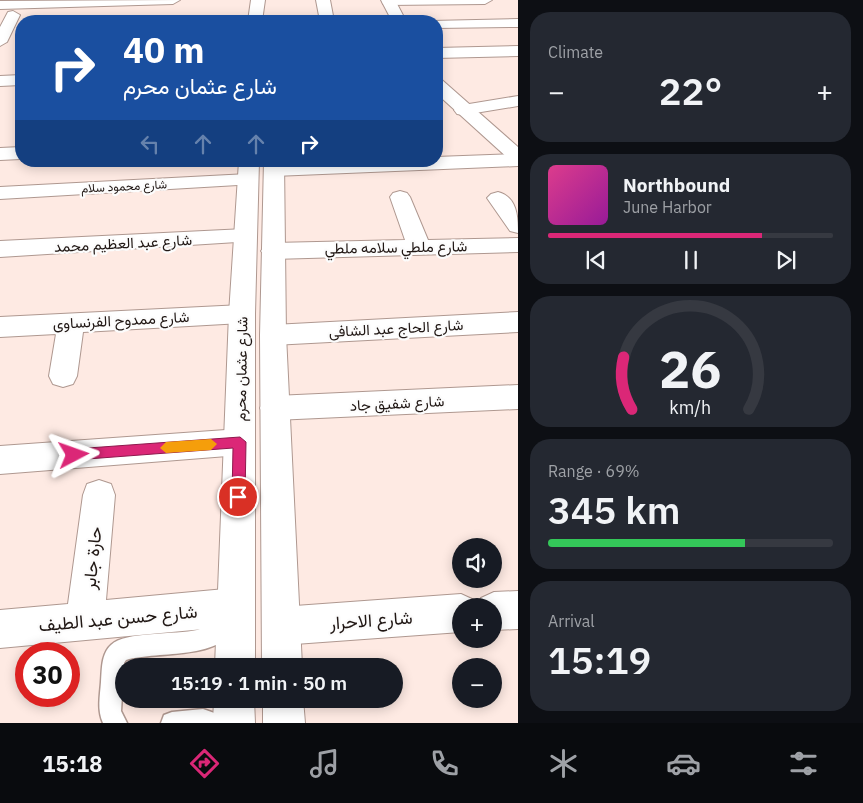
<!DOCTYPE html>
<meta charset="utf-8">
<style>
:root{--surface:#171b24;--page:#242831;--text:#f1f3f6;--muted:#9ea1a6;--line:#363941;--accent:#db2777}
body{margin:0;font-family:"IBM Plex Sans",Vazirmatn,sans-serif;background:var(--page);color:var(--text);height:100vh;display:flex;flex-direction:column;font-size:19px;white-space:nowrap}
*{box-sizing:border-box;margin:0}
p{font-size:16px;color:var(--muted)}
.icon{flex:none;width:28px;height:28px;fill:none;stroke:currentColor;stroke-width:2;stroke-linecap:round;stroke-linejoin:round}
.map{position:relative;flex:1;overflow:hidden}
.sheet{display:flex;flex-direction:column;gap:12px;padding:12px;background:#0d0f14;width:345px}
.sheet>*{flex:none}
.top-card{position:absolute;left:15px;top:15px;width:428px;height:152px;border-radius:20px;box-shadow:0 2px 12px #0003;background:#1a4fa0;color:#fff;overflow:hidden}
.buttons{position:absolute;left:452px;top:538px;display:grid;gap:10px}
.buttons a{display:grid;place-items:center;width:50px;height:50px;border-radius:50%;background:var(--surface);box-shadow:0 2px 12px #0003;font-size:25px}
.speed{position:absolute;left:15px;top:642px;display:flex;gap:10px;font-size:25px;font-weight:700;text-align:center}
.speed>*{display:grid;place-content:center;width:65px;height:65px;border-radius:50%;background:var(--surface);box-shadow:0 2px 12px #0003;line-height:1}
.speed .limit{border:8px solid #d22;background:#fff;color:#111}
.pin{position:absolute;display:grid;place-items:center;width:42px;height:42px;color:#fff;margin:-21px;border:2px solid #fff;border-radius:50%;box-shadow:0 1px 5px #0007}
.me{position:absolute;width:55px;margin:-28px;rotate:86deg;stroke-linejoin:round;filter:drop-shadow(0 0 4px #0008)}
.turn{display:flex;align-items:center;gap:18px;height:105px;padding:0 25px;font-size:22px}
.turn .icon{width:65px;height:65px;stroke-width:2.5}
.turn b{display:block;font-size:35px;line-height:42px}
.lanes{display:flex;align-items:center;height:48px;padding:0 25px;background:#0003;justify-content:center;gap:25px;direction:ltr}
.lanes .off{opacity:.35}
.big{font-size:38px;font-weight:600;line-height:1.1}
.sheet .tile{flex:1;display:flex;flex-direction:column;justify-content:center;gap:8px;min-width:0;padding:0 18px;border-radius:20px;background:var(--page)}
.sheet .dial{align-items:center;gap:0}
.dial svg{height:130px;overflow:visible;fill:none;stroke:var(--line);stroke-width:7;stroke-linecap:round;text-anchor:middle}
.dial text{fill:var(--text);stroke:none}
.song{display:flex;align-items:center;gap:15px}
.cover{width:60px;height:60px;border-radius:8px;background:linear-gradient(135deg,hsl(330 70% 55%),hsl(300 70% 35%))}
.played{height:5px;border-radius:2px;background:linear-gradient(90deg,var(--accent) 75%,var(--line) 75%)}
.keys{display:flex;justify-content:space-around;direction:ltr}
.heat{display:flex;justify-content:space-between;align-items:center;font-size:28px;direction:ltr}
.charge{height:8px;border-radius:4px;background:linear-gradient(90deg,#34c759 69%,var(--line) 0)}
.trip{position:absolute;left:115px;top:658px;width:288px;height:50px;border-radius:25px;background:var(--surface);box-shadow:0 2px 12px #0003;font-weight:600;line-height:50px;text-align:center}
.tab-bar{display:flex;height:80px;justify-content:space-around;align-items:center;background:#090b0e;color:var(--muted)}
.tab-bar .icon{width:35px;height:35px}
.tab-bar .on{color:var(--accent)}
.tab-bar b{font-size:22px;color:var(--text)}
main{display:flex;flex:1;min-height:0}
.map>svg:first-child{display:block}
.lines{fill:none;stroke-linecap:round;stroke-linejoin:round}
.service-casing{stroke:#af9890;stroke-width:3}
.minor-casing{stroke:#af9890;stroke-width:2}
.tertiary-casing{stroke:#af9890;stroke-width:2}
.secondary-casing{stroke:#af9890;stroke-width:2}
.service{fill:#fff;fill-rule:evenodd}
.minor{fill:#fff;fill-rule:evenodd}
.tertiary{fill:#fff;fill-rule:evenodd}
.secondary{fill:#fff;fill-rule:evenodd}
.route{fill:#db2777;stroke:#8e194d}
.slow{fill:#f59e0b}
.labels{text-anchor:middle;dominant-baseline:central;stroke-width:4.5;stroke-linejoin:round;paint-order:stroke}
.far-street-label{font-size:12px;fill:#201714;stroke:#fcfcfc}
.street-label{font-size:15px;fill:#201714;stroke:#fcfcfc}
.near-street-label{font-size:18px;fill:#201714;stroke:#fcfcfc}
</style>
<main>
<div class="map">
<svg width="518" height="723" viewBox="0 0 518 723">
<rect width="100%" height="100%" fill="#feeae3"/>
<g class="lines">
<defs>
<path id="service" d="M 230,611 L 237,614 L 240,621 C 223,662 160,650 126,660 L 124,663 L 121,711 L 127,723 L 103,723 C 97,710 100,696 101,682 C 102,670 101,654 111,645 C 125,631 176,635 197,630 C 211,626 218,616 230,611 Z
M 203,709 L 220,715 L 223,723 L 161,723 L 164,715 L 172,712 Z"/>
<path id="minor" d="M 180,0 L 173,4 L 0,9 L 0,1 Z
M 316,0 L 330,0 L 334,21 L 320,21 Z
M 382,0 L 492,0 L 485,4 L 388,5 L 383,4 Z
M 13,11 L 20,15 L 7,42 L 0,46 L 0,27 L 8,12 Z
M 518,19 L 518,27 L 436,28 L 436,21 L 431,21 Z
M 518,46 L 518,56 L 436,58 L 436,48 Z
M 21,75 L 21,85 L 0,86 L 0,76 Z
M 518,96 L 518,106 L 463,115 L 457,114 L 454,110 L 457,106 L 463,105 Z
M 21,147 L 21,159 L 0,160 L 0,148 Z
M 518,154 L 518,166 L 274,176 L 267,174 L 264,170 L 267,166 L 274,164 L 436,161 L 436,157 Z
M 248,174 L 255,176 L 258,180 L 255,184 L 0,199 L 0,187 Z
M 400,191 L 407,193 L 410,197 L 428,240 L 518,238 L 518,252 L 273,259 L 265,256 L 261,251 L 265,246 L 273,243 L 405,240 L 390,197 L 393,193 Z
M 498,192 C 517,197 518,216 518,233 L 510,231 L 487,198 L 491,194 Z
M 245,229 L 253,231 L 256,236 L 253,241 L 0,257 L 0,241 Z
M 242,305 L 251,307 L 255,314 L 251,321 L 242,323 L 83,332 L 77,376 L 73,384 L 63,387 L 53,384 L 49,376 L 56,334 L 0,337 L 0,317 Z
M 518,312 L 518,332 L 273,345 L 264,342 L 260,335 L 264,328 L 273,325 Z
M 518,385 L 518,409 L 275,420 L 265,417 L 260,408 L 265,399 L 275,396 Z
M 240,429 L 251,433 L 255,442 L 251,451 L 240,455 L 0,474 L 0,446 Z
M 99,480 L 111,484 L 115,495 L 106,600 L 236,588 L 249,594 L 255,607 L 249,620 L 236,626 L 0,648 L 0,610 L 68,604 L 83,495 L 87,484 Z
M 518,591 L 518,629 L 494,630 L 494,606 L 477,606 L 481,598 L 494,592 Z
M 461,594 L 474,600 L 477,606 L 461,606 L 461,632 L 281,645 L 268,639 L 262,626 L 268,613 L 281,607 Z"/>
<path id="tertiary" d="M 381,0 L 395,0 L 406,21 L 392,21 Z
M 436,79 L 442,80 L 518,147 L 518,163 L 511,161 L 436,93 Z"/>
<path id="secondary" d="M 251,0 L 265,0 L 262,21 L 248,21 Z
M 239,161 L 259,161 L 255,314 L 255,666 L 215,666 L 229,314 Z
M 264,161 L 284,161 L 286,335 L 302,666 L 262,666 L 260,335 Z
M 214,699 L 254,699 L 255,723 L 213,723 Z
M 263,699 L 303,699 L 305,723 L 263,723 Z"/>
</defs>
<use href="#service" class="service-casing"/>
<use href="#minor" class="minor-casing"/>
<use href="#tertiary" class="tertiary-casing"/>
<use href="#secondary" class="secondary-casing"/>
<use href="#service" class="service"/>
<use href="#minor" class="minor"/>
<use href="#tertiary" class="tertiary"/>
<use href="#secondary" class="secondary"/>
</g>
<path class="route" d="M 240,437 L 246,442 L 245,497 L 243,502 L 238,503 L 234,502 L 232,497 L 233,448 L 74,460 L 69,459 L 67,455 L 69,451 L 74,449 Z"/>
<path class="slow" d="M 211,439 L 217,444 L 211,450 L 166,453 L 160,448 L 166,442 Z"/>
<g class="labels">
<g class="far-street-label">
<text transform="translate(124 186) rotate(-3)">شارع محمود سلام</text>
</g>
<g class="street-label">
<text transform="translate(123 243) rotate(-3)">شارع عبد العظيم محمد</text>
<text transform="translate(396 247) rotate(-1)">شارع ملطي سلامه ملطي</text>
<text transform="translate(121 320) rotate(-3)">شارع ممدوح الفرنساوى</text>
<text transform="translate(396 328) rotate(-3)">شارع الحاج عبد الشافى</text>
<text transform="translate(241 369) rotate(-89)">شارع عثمان محرم</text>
<text transform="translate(397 403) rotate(-3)">شارع شفيق جاد</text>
</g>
<g class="near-street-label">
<text transform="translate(92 558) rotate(-84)">حارة جابر</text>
<text transform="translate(118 618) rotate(-5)">شارع حسن عبد الطيف</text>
<text transform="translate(371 620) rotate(-4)">شارع الاحرار</text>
</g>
</g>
</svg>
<div class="buttons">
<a><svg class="icon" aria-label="sound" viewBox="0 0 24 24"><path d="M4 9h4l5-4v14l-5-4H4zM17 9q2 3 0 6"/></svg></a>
<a>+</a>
<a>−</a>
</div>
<div class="speed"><div class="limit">30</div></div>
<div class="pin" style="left:238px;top:497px;background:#d93025"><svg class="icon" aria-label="arrive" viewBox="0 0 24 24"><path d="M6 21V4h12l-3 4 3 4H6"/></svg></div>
<svg class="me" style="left:74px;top:455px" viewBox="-20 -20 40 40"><path d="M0-17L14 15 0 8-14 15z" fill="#db2777" stroke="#fff" stroke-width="4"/></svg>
<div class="trip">15:19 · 1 min · 50 m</div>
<div class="top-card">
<div class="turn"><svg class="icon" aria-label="right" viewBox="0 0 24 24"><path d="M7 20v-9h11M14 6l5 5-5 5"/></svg><div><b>40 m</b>شارع عثمان محرم</div></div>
<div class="lanes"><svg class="icon off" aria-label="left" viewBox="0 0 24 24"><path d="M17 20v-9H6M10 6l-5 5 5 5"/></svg><svg class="icon off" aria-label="ahead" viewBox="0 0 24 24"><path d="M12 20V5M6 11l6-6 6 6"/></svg><svg class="icon off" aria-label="ahead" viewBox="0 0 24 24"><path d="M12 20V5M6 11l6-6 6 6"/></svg><svg class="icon" aria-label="right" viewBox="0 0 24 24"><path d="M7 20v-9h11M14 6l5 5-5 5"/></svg></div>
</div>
</div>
<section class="sheet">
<div class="tile"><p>Climate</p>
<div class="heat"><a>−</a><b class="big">22°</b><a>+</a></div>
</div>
<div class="tile">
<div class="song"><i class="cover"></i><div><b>Northbound</b><p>June Harbor</p></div></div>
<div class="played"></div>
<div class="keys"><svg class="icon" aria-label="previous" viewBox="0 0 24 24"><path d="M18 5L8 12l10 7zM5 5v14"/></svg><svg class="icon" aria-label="pause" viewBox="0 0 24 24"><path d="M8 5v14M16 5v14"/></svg><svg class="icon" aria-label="next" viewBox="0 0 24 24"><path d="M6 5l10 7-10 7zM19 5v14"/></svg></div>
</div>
<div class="tile dial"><svg viewBox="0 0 100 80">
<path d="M14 69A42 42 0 1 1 86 69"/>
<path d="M14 69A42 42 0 0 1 9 37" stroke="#db2777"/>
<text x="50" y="56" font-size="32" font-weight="700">26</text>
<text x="50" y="72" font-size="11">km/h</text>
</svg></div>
<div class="tile"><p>Range · 69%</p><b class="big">345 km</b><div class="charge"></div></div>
<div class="tile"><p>Arrival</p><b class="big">15:19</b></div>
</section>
</main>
<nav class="tab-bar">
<b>15:18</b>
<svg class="icon on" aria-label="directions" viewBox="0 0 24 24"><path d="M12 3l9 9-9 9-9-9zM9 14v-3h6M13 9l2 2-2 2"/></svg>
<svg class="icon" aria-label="music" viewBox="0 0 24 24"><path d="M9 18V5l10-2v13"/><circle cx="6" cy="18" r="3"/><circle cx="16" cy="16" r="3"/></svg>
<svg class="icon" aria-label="phone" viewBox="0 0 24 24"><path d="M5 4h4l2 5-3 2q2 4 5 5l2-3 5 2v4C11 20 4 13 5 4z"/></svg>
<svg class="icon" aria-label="climate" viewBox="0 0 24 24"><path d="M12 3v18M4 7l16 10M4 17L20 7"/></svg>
<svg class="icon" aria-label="car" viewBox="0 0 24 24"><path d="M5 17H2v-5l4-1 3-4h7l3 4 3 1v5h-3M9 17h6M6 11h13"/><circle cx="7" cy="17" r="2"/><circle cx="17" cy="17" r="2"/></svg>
<svg class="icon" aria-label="filters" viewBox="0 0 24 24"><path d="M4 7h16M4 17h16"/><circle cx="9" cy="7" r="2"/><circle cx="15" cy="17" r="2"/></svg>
</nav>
